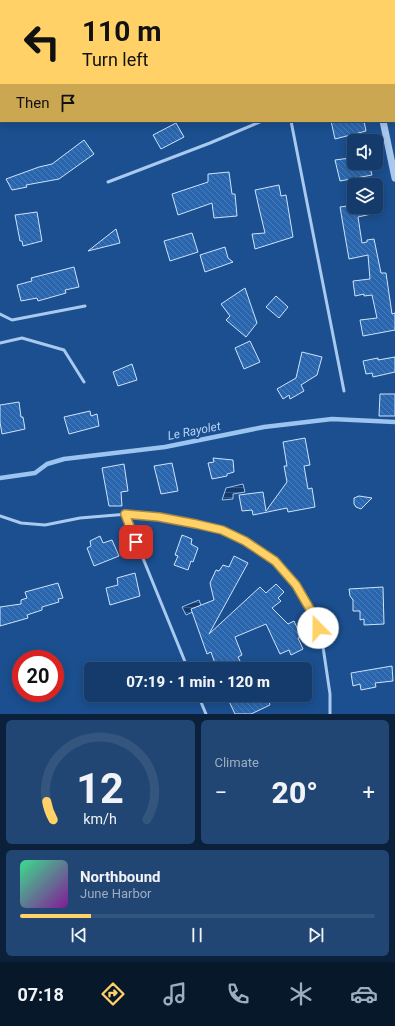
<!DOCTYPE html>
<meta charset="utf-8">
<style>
:root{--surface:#143b6b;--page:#214673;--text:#f1f3f6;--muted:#9dadc1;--line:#33557e;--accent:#ffd166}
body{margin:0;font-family:Roboto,sans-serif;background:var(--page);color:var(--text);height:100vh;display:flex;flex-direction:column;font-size:15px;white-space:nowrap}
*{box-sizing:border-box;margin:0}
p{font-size:13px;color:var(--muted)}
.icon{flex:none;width:22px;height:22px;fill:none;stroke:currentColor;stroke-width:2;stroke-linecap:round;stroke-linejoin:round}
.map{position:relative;height:714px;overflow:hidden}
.side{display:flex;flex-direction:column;gap:6px;padding:6px;background:#0b203b;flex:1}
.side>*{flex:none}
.guide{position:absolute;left:0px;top:0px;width:395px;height:122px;box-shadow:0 2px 10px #0003,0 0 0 1px var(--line);background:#ffd166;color:#111;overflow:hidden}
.fabs{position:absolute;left:347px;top:134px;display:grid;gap:8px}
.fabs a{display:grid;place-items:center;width:36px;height:36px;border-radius:6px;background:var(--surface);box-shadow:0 2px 10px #0003,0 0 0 1px var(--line);font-size:20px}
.speed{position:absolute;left:12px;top:650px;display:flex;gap:8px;font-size:20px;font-weight:700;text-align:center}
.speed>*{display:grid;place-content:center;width:52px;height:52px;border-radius:50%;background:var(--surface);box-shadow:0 2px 10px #0003,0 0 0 1px var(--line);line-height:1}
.speed .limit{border:6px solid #d22;background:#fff;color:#111}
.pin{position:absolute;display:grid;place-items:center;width:34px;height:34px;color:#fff;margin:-17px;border-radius:8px;box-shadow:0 2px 6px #0006}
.me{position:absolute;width:44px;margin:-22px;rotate:338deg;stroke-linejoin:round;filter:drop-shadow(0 0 3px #0008)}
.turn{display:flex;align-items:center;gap:14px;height:84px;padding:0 16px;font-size:18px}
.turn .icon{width:52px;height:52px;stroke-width:2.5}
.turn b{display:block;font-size:28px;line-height:34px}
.then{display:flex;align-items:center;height:38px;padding:0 16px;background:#0003;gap:8px;font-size:15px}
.big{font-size:30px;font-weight:800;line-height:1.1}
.side .widget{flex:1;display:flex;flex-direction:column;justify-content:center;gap:6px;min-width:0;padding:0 14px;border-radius:6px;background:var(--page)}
.side .dial{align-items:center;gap:0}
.dial svg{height:104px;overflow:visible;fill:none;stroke:var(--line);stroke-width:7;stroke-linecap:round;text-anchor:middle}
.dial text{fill:var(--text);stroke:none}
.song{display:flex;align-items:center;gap:12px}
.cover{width:48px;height:48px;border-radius:6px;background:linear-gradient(135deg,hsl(150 70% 55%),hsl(290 70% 35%))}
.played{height:4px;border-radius:2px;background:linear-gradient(90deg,var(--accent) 20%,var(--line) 20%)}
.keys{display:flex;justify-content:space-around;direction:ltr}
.heat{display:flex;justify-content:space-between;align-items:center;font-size:22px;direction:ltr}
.side .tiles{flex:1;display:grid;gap:6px;grid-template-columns:1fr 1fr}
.widget:last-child{grid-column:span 2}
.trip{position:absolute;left:84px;top:662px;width:228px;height:40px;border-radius:6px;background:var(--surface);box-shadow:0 2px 10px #0003,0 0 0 1px var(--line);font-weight:800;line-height:40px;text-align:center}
.tabs{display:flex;height:64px;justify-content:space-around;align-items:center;background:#08182b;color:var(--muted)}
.tabs .icon{width:28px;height:28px}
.tabs .active{color:var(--accent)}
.tabs b{font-size:18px;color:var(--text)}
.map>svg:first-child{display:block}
.water{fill:url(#water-rules);stroke:#9cc4f0}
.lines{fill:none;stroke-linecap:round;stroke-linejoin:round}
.stream{stroke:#9cc4f0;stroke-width:4.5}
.building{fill:url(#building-back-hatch);stroke:#cfe3fa}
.service{stroke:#a9c9ee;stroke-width:3}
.tertiary{stroke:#a9c9ee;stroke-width:7}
.route-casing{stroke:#a68842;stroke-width:10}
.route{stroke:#ffd166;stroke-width:7}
.labels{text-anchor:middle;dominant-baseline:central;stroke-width:4;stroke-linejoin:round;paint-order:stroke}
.water-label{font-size:12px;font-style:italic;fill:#b5d3f5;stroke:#1b4f8f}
</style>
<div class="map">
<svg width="395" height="714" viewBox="0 0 395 714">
<defs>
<pattern id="water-rules" width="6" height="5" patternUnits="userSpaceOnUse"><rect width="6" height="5" fill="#123a6d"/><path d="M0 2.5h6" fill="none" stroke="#365883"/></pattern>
<pattern id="building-back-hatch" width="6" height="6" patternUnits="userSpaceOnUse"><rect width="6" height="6" fill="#2a66ad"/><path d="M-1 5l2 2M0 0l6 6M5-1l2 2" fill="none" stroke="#4a7db9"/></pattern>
</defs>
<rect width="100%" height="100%" fill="#1b4f8f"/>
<path class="water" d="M 243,484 L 245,492 L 233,494 L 233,499 L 222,500 L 226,488 Z
M 199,600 L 202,608 L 186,615 L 182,607 Z"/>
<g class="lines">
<path class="stream" d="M 0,478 L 35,473 L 47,464 L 64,459 L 165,447 L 264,427 L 332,419 L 395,422"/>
</g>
<path class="building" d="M 331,121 L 364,121 L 366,131 L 335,139 Z
M 176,123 L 184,137 L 161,149 L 153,135 Z
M 84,140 L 94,154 L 59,179 L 26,185 L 27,187 L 12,190 L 6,179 L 39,167 L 52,164 Z
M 350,158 L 352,165 L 369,163 L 372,175 L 340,181 L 335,160 Z
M 229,172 L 232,194 L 235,194 L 237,216 L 214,218 L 212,203 L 178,215 L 172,194 L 208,182 L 208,174 Z
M 279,185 L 281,196 L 286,195 L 293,237 L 255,249 L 252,234 L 265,233 L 259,208 L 255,190 Z
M 354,205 L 354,207 L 380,207 L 380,212 L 358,217 L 362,243 L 367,242 L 367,240 L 374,239 L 381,273 L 386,273 L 392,314 L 395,313 L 395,330 L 363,336 L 360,320 L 377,318 L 372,295 L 364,296 L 364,294 L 355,296 L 353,281 L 370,279 L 368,255 L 349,259 L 340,207 Z
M 37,212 L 42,241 L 23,246 L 22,241 L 20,241 L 15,215 Z
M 116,229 L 120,243 L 88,251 Z
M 192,233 L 198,252 L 170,261 L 164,241 Z
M 225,247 L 228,258 L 233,262 L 205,272 L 200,255 Z
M 74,267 L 79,287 L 65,290 L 66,293 L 38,301 L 37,298 L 21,301 L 17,285 L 32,281 L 31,278 Z
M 245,288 L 257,323 L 246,337 L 226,320 L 230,316 L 221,304 Z
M 276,296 L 288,307 L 279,318 L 266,307 Z
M 250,341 L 260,362 L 244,369 L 235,348 Z
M 302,352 L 322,357 L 317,375 L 301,385 L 304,391 L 290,399 L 289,395 L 283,399 L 277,389 L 296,378 Z
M 395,357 L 395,372 L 373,377 L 372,373 L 366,374 L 363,361 L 378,358 L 378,360 Z
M 132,364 L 137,380 L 118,386 L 113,372 Z
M 380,394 L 395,394 L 395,416 L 379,416 Z
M 19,402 L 21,417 L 23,417 L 25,429 L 2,434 L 0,422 L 0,405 Z
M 90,411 L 91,416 L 97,414 L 99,426 L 69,434 L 64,417 Z
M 305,438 L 310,465 L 304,466 L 308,489 L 312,488 L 315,507 L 288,512 L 287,508 L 253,515 L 252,510 L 242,511 L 239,495 L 263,492 L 266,511 L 287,482 L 284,466 L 287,466 L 283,442 Z
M 213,458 L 233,460 L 234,472 L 227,474 L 227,476 L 212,479 L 208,463 L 214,462 Z
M 172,463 L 178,491 L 161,494 L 154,466 Z
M 124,464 L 128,491 L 121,492 L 122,506 L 109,506 L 102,468 Z
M 359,496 L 372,498 L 361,509 L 356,507 L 354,504 L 354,498 Z
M 182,535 L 192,539 L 191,544 L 198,548 L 193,562 L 191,561 L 188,570 L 174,565 L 178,556 L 175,555 Z
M 100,536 L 103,543 L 112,540 L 119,556 L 94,566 L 87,548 L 91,546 L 90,541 Z
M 234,556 L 248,563 L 209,634 L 260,587 L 266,593 L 276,584 L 284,592 L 278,598 L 281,601 L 272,608 L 288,624 L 294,621 L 301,636 L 298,638 L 303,649 L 291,655 L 289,650 L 280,654 L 266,624 L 235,637 L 242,655 L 238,657 L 244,669 L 217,669 L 211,652 L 207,654 L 191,609 L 214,600 L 210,583 L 216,570 L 219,571 L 223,565 L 229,567 Z
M 135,573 L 140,596 L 110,605 L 106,588 L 118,585 L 117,578 Z
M 58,583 L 63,598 L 58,599 L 59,602 L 42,607 L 42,610 L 27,615 L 28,618 L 0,626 L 0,607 L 21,604 L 21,600 L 27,598 L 25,592 Z
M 383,587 L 384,624 L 364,625 L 364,619 L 360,620 L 360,611 L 353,611 L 353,600 L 350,596 L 349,589 Z
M 392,666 L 393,681 L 375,683 L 376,687 L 361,690 L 360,684 L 353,686 L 351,673 Z
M 226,695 L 267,695 L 270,705 L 251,714 L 235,714 Z"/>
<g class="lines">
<path class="service" d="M 227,0 L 227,1
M 291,121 L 344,391
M 108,182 L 210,143 L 262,121
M 0,314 L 12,320 L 85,306
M 0,343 L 22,338 L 64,350 L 84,382
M 125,514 L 188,669
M 0,516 L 21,523 L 45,525 L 80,518 L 128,514 L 159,517 L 196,524 L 222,530 L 245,541 L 275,561 L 296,585 L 314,616 L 322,640 L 330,694 L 330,714
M 198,695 L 206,714"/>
<path class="tertiary" d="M 349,0 L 350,1
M 383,121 L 395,178"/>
</g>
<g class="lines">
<defs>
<path id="route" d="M 136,542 L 125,514 L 159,517 L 196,524 L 222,530 L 245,541 L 275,561 L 296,585 L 314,616 L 318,628"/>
</defs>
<use href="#route" class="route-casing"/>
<use href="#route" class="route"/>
</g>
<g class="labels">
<g class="water-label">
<text transform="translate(194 431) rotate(-11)">Le Rayolet</text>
</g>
</g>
</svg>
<div class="fabs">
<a><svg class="icon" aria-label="sound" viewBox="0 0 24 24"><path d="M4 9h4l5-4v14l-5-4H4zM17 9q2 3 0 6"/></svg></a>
<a><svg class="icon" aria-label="layers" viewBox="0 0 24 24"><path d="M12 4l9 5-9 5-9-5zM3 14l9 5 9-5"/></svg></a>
</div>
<div class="speed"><div class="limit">20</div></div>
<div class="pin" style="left:136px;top:542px;background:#d93025"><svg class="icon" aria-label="arrive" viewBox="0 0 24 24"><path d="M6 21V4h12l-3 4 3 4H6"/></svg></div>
<svg class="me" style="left:318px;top:628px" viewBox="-20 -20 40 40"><circle r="19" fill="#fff"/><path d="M0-13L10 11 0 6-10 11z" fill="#ffd166"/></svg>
<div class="trip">07:19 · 1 min · 120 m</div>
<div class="guide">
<div class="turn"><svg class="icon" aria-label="left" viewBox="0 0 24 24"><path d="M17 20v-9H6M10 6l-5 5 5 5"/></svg><div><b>110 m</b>Turn left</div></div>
<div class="then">Then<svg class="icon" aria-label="arrive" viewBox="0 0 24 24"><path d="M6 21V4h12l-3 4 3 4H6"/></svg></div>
</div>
</div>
<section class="side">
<div class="tiles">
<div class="widget dial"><svg viewBox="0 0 100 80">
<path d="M14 69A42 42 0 1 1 86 69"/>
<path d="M14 69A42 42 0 0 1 9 55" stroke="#ffd166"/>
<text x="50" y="56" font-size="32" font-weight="700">12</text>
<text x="50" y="72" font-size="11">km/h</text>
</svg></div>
<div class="widget"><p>Climate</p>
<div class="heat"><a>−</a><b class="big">20°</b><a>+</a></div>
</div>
<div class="widget">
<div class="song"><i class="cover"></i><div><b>Northbound</b><p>June Harbor</p></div></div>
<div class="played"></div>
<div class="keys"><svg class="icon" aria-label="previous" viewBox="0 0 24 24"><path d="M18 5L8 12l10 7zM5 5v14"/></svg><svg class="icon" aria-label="pause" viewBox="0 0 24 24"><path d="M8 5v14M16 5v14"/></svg><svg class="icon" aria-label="next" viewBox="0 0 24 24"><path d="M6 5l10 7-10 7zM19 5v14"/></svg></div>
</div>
</div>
</section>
<nav class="tabs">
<b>07:18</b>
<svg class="icon active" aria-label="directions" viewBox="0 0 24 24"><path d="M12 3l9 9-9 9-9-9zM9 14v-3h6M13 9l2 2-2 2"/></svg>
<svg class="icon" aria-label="music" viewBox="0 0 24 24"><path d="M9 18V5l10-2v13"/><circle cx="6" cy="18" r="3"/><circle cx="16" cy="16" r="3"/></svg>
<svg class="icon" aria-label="phone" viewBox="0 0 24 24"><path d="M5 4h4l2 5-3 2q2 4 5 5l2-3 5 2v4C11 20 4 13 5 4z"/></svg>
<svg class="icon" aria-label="climate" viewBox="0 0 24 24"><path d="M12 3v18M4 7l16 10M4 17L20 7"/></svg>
<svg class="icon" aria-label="car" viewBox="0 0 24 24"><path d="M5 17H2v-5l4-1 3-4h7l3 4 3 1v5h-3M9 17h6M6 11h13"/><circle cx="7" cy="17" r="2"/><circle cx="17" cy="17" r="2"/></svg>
</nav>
